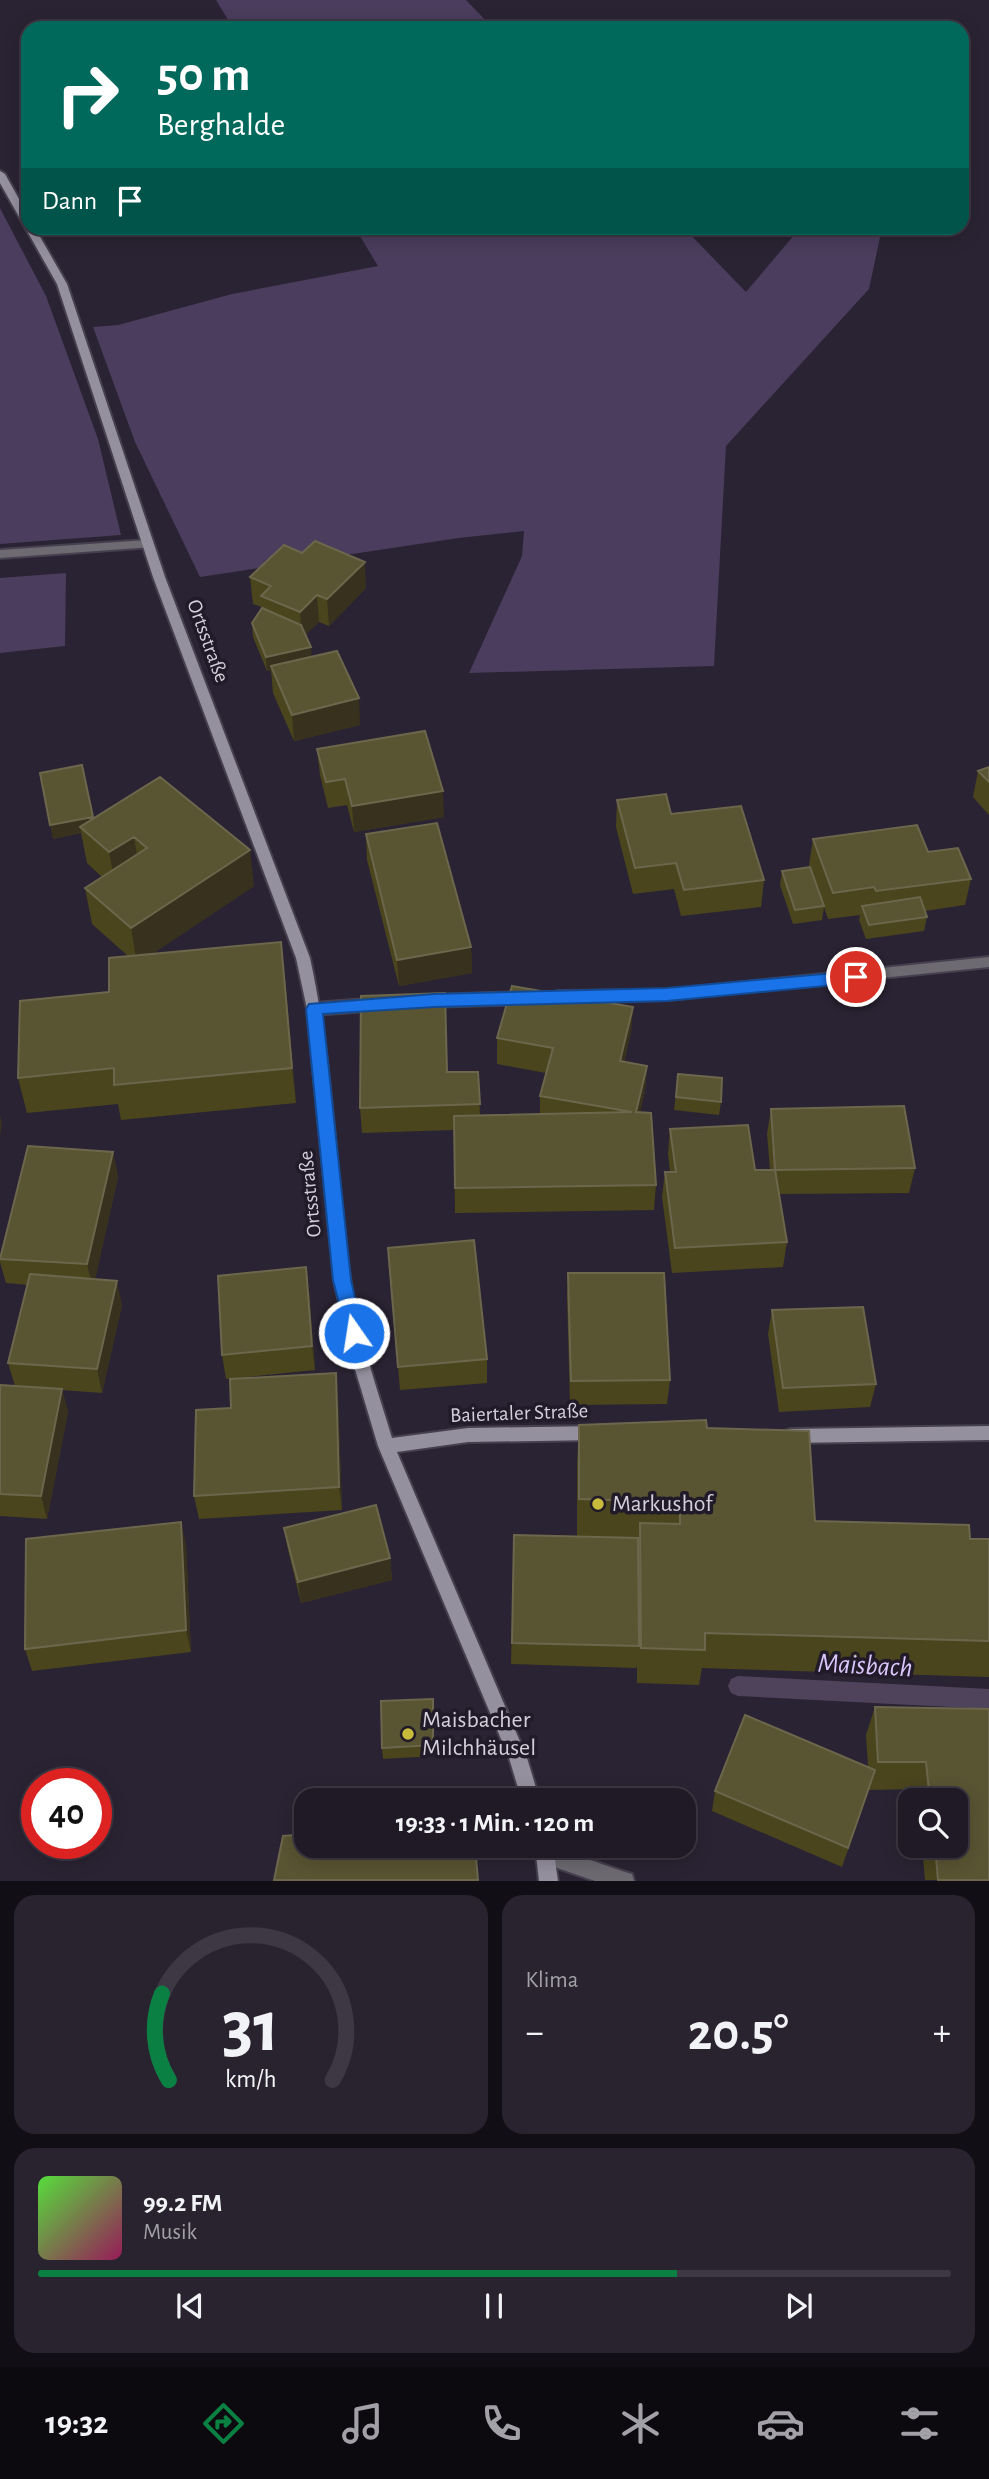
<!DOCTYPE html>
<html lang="de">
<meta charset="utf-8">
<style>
:root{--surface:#201a26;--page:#28232e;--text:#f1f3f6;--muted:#a2a1a7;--line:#3d3843;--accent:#0b8043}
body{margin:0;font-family:"Alegreya Sans",sans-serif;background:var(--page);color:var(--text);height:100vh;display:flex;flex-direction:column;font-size:26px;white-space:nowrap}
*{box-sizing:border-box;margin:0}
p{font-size:23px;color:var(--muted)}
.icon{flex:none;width:38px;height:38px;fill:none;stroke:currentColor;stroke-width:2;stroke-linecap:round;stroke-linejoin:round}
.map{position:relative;height:1881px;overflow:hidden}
.side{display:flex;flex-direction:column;gap:14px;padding:14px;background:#120e15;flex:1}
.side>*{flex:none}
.banner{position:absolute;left:21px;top:21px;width:948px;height:214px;border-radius:21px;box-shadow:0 4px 18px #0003,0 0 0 2px var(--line);background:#00695c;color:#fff;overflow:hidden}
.controls{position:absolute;left:898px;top:1788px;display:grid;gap:14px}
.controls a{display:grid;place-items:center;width:70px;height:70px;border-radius:14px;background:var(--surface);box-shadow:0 4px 18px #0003,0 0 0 2px var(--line);font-size:35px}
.speed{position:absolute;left:21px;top:1768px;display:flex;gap:14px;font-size:35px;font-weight:700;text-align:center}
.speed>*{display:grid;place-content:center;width:91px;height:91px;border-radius:50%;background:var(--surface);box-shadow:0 4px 18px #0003,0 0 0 2px var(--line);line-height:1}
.speed .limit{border:10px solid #d22;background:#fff;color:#111}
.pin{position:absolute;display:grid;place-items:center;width:60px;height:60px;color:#fff;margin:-30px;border:4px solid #fff;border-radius:50%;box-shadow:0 2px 7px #0007}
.me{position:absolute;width:77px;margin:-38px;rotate:347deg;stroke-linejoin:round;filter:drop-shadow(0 0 5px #0008)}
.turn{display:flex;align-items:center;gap:24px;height:147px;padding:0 21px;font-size:32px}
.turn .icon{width:91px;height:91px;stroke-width:2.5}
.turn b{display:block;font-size:49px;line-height:60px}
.then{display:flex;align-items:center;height:66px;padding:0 21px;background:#0003;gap:14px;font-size:26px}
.big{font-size:52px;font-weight:700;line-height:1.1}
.side .card{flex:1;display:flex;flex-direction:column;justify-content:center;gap:10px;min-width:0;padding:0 24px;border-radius:21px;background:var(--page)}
.side .dial{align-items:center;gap:0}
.dial svg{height:182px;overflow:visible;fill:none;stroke:var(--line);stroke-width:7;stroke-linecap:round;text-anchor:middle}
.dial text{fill:var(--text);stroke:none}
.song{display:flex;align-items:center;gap:21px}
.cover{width:84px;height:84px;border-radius:10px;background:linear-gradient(135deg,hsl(110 70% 55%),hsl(330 70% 35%))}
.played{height:7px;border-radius:4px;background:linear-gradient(90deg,var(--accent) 70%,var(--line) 70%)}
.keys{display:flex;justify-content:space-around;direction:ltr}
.heat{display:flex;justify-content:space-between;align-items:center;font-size:38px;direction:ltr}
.side .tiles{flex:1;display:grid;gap:14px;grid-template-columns:1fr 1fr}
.card:last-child{grid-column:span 2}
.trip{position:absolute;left:294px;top:1788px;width:402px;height:70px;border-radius:21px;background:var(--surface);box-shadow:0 4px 18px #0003,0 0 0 2px var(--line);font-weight:700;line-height:70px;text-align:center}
.tabs{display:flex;height:112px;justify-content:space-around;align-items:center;background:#0d0a0f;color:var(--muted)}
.tabs .icon{width:49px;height:49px}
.tabs .current{color:var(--accent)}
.tabs b{font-size:32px;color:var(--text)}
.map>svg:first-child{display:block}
.green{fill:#4a3d5d}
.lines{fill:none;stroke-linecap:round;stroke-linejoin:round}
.stream{fill:#4f435c;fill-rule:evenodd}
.lane-casing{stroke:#453f4e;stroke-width:4}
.street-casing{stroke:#453f4e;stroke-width:4}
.secondary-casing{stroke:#453f4e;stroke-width:4}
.lane{fill:#6d6a72;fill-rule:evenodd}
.street{fill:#6d6a72;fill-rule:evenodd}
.secondary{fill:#95909e;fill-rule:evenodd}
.wall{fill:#4a451d}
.shaded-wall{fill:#37311d}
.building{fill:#595432;stroke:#6c674c;stroke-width:2}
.route{fill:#1a73e8;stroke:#114b97;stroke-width:2}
.poi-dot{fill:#c8bb3b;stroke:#201a29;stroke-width:2.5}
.labels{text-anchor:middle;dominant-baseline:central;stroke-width:7;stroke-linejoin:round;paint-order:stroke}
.street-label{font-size:21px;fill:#d3cfda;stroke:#201a29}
.near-poi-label{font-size:24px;fill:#d3cfda;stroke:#201a29;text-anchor:start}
.near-water-label{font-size:28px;font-style:italic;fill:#dbc7fb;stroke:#201a29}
</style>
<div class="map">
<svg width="989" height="1881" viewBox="0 0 989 1881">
<rect width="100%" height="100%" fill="#2a2333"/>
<path class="green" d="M 216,0 L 466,0 L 493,28 L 233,28 Z
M 0,208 L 46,296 L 98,439 L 121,535 L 0,544 Z
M 355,228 L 684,228 L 746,292 L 800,228 L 882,228 L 869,289 L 726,446 L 714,666 L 469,673 L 522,556 L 524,531 L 459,538 L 200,577 L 135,442 L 93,327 L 118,325 L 232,294 L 378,266 Z
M 66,573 L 65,646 L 0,653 L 0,578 Z"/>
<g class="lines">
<path class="stream" d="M 738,1676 L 989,1689 L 989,1709 L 738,1696 L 731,1693 L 728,1686 L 731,1679 Z"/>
<defs>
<path id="lane" d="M 148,540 L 152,541 L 152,547 L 0,558 L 0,550 Z"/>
<path id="street" d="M 989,957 L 989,967 L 667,1000 L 557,1003 L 552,1001 L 550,997 L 552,993 L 557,991 L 667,990 Z
M 526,992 L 531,994 L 533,998 L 531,1002 L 526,1004 L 427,1007 L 422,1005 L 420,1001 L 422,997 L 427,995 Z
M 379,998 L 384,1000 L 386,1004 L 384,1008 L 379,1010 L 314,1015 L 309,1013 L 307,1009 L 309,1005 L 314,1003 Z
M 549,1846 L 625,1872 L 632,1874 L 634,1881 L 595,1881 L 540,1862 L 538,1855 L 540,1848 Z"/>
<path id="secondary" d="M 0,171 L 5,174 L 28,215 L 28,228 L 35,228 L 67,284 L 165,577 L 310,958 C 333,1063 335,1171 350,1277 C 357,1332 376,1385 392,1438 L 468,1428 L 596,1426 L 602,1428 L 604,1433 L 602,1438 L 596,1440 L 468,1442 L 397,1452 L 527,1758 L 540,1801 L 522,1801 L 509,1758 L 378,1446 L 352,1359 L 334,1280 L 307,1009 L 296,958 L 153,577 L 57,284 L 0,183 Z
M 989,1426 L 989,1440 L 791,1443 L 785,1441 L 783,1436 L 785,1431 L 791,1429 Z
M 535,1846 L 553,1846 L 558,1881 L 539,1881 Z"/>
</defs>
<use href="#lane" class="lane-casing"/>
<use href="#street" class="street-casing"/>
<use href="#secondary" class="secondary-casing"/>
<use href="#lane" class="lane"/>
<use href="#street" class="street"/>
<use href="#secondary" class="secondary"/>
</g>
<path class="wall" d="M 250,577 L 366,588 L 329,626 L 319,622 L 305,635 L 311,647 L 311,657 L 360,725 L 294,741 L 273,693 L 271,670 L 267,671 L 253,637 L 252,623 L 262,608 L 262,607 L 253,604 Z
M 317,749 L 444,817 L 354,832 L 347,805 L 328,808 L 320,775 Z
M 989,767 L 989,815 L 973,797 L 978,771 Z
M 617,800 L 671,814 L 764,880 L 761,907 L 681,916 L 674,889 L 633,894 L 616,827 Z
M 93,819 L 254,886 L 152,954 L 285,978 L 296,1103 L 121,1120 L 118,1104 L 27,1113 L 18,1078 L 109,992 L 128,956 L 92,924 L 85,888 L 102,877 L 87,863 L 81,833 L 53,839 Z
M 366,834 L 471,947 L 472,973 L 399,986 L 367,860 Z
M 813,839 L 928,852 L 971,879 L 965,905 L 925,911 L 927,917 L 924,931 L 866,939 L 859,920 L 860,915 L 828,919 L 824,907 L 822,920 L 793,924 L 780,885 L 782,871 L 810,867 L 809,865 Z
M 633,1007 L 631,1032 L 624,1062 L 647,1066 L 645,1091 L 640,1112 L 656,1185 L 654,1210 L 455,1213 L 454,1130 L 362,1133 L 360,1108 L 447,1072 L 478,1072 L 480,1115 L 540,1114 L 540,1096 L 546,1073 L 497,1064 L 497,1038 Z
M 678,1074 L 721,1102 L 719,1115 L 674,1110 Z
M 771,1109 L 915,1168 L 909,1193 L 779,1194 L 787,1242 L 783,1267 L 672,1273 L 662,1197 L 665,1172 L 670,1172 L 668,1154 L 670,1129 L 755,1170 L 770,1170 L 767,1134 Z
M 113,1152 L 118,1177 L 95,1279 L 122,1305 L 102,1393 L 62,1390 L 68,1412 L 47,1519 L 0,1516 L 0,1385 L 15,1386 L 8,1363 L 28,1285 L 6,1283 L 0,1262 L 0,1255 Z
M 388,1248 L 487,1359 L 487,1383 L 400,1390 Z
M 568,1273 L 670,1380 L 667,1404 L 570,1405 L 567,1297 Z
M 309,1291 L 315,1370 L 226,1379 L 222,1355 Z
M 772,1310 L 876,1384 L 870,1407 L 779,1412 L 768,1334 Z
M 338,1397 L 342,1510 L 199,1519 L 194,1496 L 231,1408 Z
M 579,1425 L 707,1428 L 815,1521 L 970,1539 L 989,1539 L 989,1677 L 702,1668 L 699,1685 L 637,1683 L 637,1666 L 636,1668 L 511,1664 L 514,1535 L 577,1536 L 577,1463 Z
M 284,1528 L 390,1558 L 392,1580 L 301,1603 L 288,1550 Z
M 186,1544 L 191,1652 L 32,1671 L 25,1649 Z
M 433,1699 L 434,1756 L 383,1759 L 382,1748 Z
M 875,1707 L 989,1709 L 989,1880 L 925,1880 L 922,1846 L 956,1846 L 956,1801 L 918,1801 L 917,1789 L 869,1790 L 842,1867 L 712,1811 L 715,1791 L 868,1766 L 866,1735 Z"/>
<path class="shaded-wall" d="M 365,562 L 366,588 L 329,626 L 327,599 Z
M 317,595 L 319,622 L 302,639 L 300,612 Z
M 311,647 L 312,661 L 271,666 L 271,670 L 267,671 L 266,657 Z
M 359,698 L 360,725 L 294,741 L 292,715 Z
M 443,791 L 444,817 L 354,832 L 352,806 Z
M 93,817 L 95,831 L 80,827 L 81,833 L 53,839 L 50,825 Z
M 134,837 L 140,873 L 116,888 L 109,852 Z
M 250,850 L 254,886 L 137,964 L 131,928 Z
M 281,942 L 285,978 L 296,1103 L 292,1068 Z
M 471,947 L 472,973 L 399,986 L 397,960 Z
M 633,1007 L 631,1032 L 618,1087 L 620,1061 Z
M 647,1066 L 645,1091 L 634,1138 L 636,1112 Z
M 0,1115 L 2,1123 L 0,1136 Z
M 113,1152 L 118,1177 L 93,1289 L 87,1264 Z
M 306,1267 L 309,1291 L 315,1370 L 312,1346 Z
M 117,1281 L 122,1305 L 102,1393 L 97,1369 Z
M 336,1373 L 338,1397 L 342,1510 L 339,1487 Z
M 62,1389 L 68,1412 L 47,1519 L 41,1496 Z
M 181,1522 L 186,1544 L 191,1652 L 186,1630 Z
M 390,1558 L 392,1580 L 301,1603 L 298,1582 Z"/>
<path class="building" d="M 315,541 L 365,562 L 327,599 L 317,595 L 300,612 L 261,596 L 271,586 L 250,577 L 284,545 L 302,553 Z
M 262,608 L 301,625 L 311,647 L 266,657 L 252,623 Z
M 337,651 L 359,698 L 292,715 L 271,666 Z
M 425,731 L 443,791 L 352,806 L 345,779 L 326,782 L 317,749 Z
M 82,765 L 93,817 L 50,825 L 40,773 Z
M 989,767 L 989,782 L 978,771 Z
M 160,777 L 250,850 L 131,928 L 85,888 L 147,848 L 134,837 L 109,852 L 80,827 Z
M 666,794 L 671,814 L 741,806 L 764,880 L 684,890 L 676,863 L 635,868 L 617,800 Z
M 437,823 L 471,947 L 397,960 L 366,834 Z
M 917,825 L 928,852 L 958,848 L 971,879 L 876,891 L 874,887 L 833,893 L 813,839 Z
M 810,867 L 824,906 L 795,910 L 782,871 Z
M 920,897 L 927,917 L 869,925 L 862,906 Z
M 281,942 L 292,1068 L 114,1085 L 114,1068 L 18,1078 L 20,1001 L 109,992 L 109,958 Z
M 512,986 L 633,1007 L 620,1061 L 647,1066 L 636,1112 L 651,1113 L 656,1185 L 455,1188 L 454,1116 L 632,1112 L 540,1096 L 553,1048 L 497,1038 Z
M 445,993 L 447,1072 L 478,1072 L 480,1104 L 360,1108 L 361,996 Z
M 678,1074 L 722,1078 L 721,1102 L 676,1097 Z
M 904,1106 L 915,1168 L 775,1170 L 787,1242 L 675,1248 L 665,1172 L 676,1172 L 670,1129 L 748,1125 L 755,1170 L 775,1170 L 771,1109 Z
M 28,1146 L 113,1152 L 87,1264 L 0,1259 Z
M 474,1240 L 487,1359 L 398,1367 L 388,1248 Z
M 306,1267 L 312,1346 L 222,1355 L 218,1276 Z
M 568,1273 L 664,1273 L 670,1380 L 571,1381 Z
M 30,1274 L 117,1281 L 97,1369 L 8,1363 Z
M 863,1307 L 876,1384 L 783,1388 L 772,1310 Z
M 336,1373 L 339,1487 L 194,1496 L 196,1410 L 231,1408 L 230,1379 Z
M 0,1385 L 62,1389 L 41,1496 L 0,1494 Z
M 706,1420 L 707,1428 L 809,1431 L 815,1521 L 969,1525 L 970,1539 L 989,1539 L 989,1641 L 705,1633 L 705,1650 L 641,1648 L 640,1523 L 680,1524 L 680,1502 L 579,1499 L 579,1425 Z
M 376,1505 L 390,1558 L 298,1582 L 284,1528 Z
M 181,1522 L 186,1630 L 25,1649 L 26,1539 Z
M 514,1535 L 638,1538 L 639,1646 L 512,1643 Z
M 433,1699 L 433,1745 L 382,1748 L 381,1701 Z
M 875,1707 L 989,1709 L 989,1880 L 938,1880 L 935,1846 L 956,1846 L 956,1801 L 930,1801 L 926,1762 L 878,1762 Z
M 745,1715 L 875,1770 L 848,1848 L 715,1791 Z
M 306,1834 L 306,1846 L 475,1846 L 478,1880 L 274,1880 L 283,1836 Z"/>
<path class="route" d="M 856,971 L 864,977 L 856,983 L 667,1001 L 434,1007 L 323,1014 L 351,1280 L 363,1333 L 361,1339 L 354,1341 L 348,1339 L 333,1280 L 306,1009 L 309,1004 L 434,994 L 667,988 Z"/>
<g class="poi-dot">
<circle cx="598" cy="1504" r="7"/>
<circle cx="408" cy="1734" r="7"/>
</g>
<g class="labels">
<g class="street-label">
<text transform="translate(208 641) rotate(70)">Ortsstraße</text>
<text transform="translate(310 1194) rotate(-96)">Ortsstraße</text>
<text transform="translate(519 1413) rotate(-2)">Baiertaler Straße</text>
</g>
<g class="near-poi-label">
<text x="612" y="1504">Markushof</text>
<text x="422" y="1720">Maisbacher<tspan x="422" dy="28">Milchhäusel</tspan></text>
</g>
<g class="near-water-label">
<text transform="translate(865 1666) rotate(3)">Maisbach</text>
</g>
</g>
</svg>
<div class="controls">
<a><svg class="icon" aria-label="search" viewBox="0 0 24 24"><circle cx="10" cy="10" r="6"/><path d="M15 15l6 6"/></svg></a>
</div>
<div class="speed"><div class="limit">40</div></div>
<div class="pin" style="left:856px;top:977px;background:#d93025"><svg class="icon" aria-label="arrive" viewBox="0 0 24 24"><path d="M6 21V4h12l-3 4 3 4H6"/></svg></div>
<svg class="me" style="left:354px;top:1333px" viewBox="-20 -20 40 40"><circle r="17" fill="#1a73e8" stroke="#fff" stroke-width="3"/><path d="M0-11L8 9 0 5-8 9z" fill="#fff"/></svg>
<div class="trip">19:33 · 1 Min. · 120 m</div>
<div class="banner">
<div class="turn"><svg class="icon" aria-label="right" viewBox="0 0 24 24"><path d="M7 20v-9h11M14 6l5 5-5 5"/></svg><div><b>50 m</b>Berghalde</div></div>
<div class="then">Dann<svg class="icon" aria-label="arrive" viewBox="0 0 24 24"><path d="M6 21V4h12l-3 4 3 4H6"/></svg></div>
</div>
</div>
<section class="side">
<div class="tiles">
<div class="card dial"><svg viewBox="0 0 100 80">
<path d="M14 69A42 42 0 1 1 86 69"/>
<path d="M14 69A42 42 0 0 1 11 31" stroke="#0b8043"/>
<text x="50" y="56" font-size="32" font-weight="700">31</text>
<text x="50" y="72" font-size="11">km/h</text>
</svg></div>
<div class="card"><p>Klima</p>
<div class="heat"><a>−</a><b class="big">20.5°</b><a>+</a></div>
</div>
<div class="card">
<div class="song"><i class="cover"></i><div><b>99.2 FM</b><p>Musik</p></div></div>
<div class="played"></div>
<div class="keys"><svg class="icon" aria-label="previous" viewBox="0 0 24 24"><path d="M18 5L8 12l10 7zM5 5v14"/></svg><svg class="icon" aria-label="pause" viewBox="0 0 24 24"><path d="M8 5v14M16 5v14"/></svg><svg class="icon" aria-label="next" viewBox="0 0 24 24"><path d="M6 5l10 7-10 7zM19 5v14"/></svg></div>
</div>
</div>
</section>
<nav class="tabs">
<b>19:32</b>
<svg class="icon current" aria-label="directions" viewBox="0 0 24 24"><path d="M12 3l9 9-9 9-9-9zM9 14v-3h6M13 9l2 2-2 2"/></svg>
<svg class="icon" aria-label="music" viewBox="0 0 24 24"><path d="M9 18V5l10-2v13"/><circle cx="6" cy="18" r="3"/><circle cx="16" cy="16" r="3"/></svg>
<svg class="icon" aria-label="phone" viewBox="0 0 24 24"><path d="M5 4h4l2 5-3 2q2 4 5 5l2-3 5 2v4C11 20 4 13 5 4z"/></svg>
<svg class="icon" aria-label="climate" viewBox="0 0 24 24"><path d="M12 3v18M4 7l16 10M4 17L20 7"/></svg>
<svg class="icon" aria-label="car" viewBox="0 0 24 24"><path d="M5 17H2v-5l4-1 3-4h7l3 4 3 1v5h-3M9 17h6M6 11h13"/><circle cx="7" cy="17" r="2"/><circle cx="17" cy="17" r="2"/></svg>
<svg class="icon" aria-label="filters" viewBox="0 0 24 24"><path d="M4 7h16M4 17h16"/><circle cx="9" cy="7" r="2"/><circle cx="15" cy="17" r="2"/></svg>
</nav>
